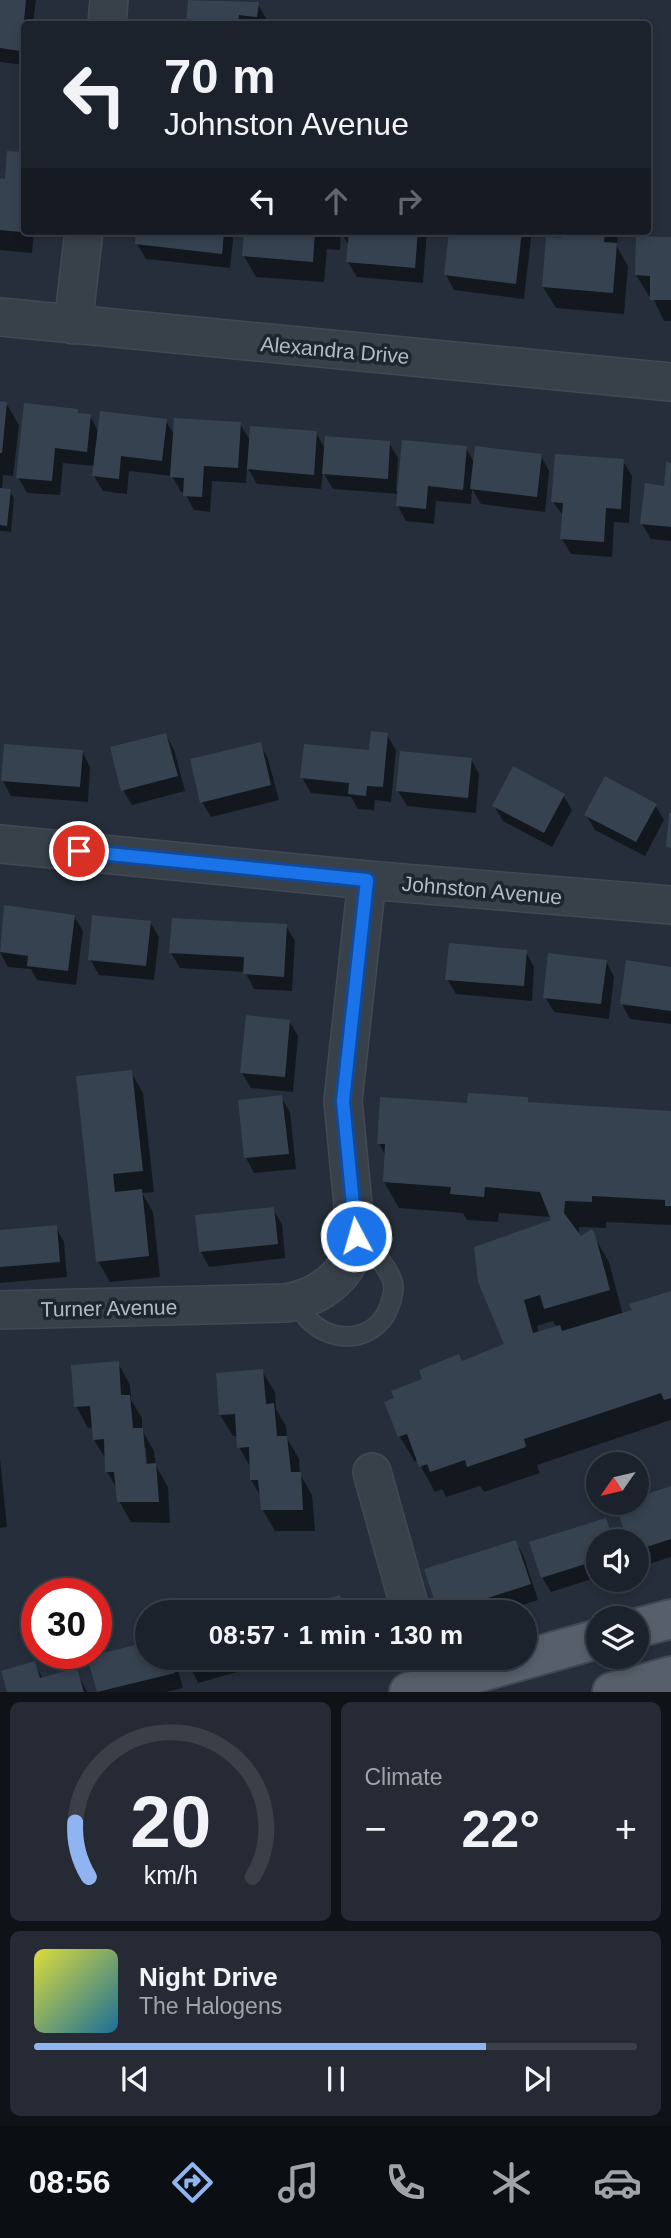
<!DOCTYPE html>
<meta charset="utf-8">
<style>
:root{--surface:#1c222c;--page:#252a34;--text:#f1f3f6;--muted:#a0a4a9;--line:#3a3f48;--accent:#8fb4ef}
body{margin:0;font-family:Arial,sans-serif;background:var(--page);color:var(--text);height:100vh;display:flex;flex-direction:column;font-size:26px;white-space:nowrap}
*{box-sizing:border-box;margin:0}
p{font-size:23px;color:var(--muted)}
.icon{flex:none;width:38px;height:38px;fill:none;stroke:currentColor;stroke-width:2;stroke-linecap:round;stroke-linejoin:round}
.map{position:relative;height:1692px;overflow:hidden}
.drawer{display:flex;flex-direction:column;gap:10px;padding:10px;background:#0f1318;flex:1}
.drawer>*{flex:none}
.guide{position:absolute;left:21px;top:21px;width:630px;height:214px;border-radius:7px;box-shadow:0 4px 10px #0003,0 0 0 2px var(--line);background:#1c222c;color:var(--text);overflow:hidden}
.needle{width:46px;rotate:236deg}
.controls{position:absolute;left:586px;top:1452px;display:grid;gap:14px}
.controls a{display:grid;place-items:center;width:63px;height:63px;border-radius:50%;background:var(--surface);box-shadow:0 4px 10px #0003,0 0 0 2px var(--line);font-size:35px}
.speed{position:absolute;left:21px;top:1578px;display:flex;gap:14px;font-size:35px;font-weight:700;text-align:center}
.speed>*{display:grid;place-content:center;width:91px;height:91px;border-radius:50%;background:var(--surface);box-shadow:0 4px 10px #0003,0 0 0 2px var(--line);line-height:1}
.speed .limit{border:10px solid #d22;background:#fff;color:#111}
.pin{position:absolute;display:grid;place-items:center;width:60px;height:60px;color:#fff;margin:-30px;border:4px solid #fff;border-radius:50%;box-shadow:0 2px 7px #0007}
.me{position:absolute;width:77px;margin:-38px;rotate:354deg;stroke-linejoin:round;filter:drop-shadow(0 0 5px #0008)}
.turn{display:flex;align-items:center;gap:24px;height:147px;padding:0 28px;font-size:32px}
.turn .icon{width:91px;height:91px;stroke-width:2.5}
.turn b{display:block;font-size:49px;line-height:60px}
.lanes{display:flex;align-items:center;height:66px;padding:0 28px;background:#0003;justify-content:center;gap:35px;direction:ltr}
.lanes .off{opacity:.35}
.big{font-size:52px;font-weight:700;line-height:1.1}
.drawer .card{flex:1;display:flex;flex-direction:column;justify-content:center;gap:10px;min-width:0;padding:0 24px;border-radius:10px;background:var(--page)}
.drawer .dial{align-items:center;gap:0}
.dial svg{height:182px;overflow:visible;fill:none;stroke:var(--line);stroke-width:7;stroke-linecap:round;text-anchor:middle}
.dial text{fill:var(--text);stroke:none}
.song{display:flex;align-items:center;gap:21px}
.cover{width:84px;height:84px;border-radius:10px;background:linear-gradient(135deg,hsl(60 70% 55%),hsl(200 70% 35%))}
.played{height:7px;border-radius:4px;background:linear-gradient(90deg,var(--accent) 75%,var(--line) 75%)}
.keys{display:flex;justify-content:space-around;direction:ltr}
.heat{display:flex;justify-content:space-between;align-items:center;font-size:38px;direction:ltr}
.drawer .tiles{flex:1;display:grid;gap:10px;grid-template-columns:1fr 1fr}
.card:last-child{grid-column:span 2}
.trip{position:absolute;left:135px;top:1600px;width:402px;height:70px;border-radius:35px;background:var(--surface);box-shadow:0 4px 10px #0003,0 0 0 2px var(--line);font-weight:700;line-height:70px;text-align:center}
.tabs{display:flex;height:112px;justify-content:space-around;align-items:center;background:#0b0e12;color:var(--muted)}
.tabs .icon{width:49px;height:49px}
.tabs .active{color:var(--accent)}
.tabs b{font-size:32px;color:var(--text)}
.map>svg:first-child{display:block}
.shadow{fill:#0007;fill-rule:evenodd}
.building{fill:#374250}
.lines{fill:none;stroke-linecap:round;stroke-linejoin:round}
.lane-casing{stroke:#414953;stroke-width:21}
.street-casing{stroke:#414953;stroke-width:40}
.primary-casing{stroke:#414953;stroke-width:42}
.lane{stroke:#38404a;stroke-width:18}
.street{stroke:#38404a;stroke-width:37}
.primary{stroke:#565f6a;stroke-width:38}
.route-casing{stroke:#114b97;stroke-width:18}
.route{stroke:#1a73e8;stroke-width:12}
.labels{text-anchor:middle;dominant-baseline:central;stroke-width:7;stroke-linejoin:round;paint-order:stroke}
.street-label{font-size:21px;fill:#b3bac6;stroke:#1d252f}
</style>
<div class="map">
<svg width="671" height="1692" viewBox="0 0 671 1692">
<rect width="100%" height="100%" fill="#252e3a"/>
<path class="shadow" d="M 0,0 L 36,0 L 33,24 L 24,24 L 24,65 L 0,62 Z
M 190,0 L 257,3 L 266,18 L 266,24 L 188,24 Z
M 9,153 L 24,154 L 24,231 L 34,231 L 32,253 L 0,250 L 0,180 L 6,180 Z
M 138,231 L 234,231 L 230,268 L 146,259 L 137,244 Z
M 246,231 L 427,231 L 423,283 L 357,277 L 348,262 L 348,244 L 341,232 L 340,250 L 327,249 L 324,282 L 256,277 L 244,256 Z
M 451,231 L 492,231 L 493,236 L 504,237 L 505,231 L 528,231 L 531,238 L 524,299 L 454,290 L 446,275 Z
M 563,231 L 618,231 L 617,247 L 628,266 L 624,314 L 556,308 L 543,287 L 563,240 Z
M 671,239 L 671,321 L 664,321 L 652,296 L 649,296 L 636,275 Z
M 0,402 L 6,403 L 19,425 L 13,476 L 3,475 L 2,490 L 10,491 L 14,498 L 11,532 L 0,531 Z
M 77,410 L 80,415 L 90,416 L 99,433 L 166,421 L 175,436 L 240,424 L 251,442 L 316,433 L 326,450 L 389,443 L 398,458 L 396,491 L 399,491 L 466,448 L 475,464 L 541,456 L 549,471 L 545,512 L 481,504 L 472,489 L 471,504 L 436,501 L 434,524 L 406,521 L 398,506 L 399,494 L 333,489 L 323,472 L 321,489 L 257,484 L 247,467 L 246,483 L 212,481 L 210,512 L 194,510 L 185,493 L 181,492 L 172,476 L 129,471 L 127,494 L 103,491 L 94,476 L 95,466 L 63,463 L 60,495 L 27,493 L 18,477 Z
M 623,461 L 632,476 L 629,523 L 614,522 L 612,557 L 571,554 L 562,539 L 564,517 L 553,502 Z
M 671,465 L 671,541 L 651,539 L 642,524 L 666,487 Z
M 166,735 L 174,750 L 185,791 L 132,805 L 123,790 Z
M 387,735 L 396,750 L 391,802 L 375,800 L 374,810 L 358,809 L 351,797 L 311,793 L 302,778 L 371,752 Z
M 260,744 L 268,759 L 279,800 L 211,817 L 202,802 Z
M 82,751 L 90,767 L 88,802 L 11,796 L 3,781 Z
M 471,759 L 479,774 L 476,813 L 407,806 L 398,791 Z
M 563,795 L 572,810 L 552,847 L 503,821 L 494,806 Z
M 655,805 L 664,820 L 645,856 L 595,830 L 586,815 Z
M 5,907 L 74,916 L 83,931 L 76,985 L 37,980 L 31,969 L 8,967 L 0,952 Z
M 150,922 L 159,937 L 154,980 L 99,975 L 90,959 Z
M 286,926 L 295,941 L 292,991 L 254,989 L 245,972 L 180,968 L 171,953 Z
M 526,952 L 534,967 L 532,1001 L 456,994 L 447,979 Z
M 606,961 L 614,977 L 609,1019 L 554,1012 L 545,997 Z
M 671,969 L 671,1024 L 630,1019 L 622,1004 Z
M 289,1021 L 298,1036 L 293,1092 L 251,1088 L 242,1073 Z
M 131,1072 L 143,1093 L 154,1192 L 142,1193 L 153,1212 L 160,1277 L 110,1282 L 98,1261 L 78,1078 Z
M 281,1097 L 290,1112 L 296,1169 L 254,1173 L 246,1158 L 240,1102 Z
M 527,1099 L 530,1104 L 671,1112 L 671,1225 L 606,1222 L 606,1228 L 579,1227 L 579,1235 L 581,1238 L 591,1231 L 609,1262 L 623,1315 L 671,1293 L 671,1420 L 537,1465 L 540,1473 L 484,1492 L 480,1486 L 446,1497 L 442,1489 L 435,1492 L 418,1461 L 415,1462 L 400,1437 L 387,1403 L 425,1380 L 506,1345 L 553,1221 L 551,1217 L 499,1213 L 498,1222 L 467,1220 L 463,1213 L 399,1208 L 384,1182 L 386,1157 L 379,1143 L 469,1105 ZM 553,1321 L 557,1328 L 539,1333 L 537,1326 Z
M 273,1209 L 282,1224 L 285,1258 L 209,1267 L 201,1252 Z
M 56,1227 L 64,1242 L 67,1277 L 0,1283 L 0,1232 Z
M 118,1363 L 130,1385 L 131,1400 L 142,1418 L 142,1430 L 154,1451 L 156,1466 L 168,1487 L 170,1523 L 131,1522 L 119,1501 L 118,1490 L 107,1472 L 107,1461 L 94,1440 L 94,1427 L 88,1428 L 76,1406 ZM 143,1445 L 146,1449 L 148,1473 L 145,1473 Z
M 262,1371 L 275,1392 L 276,1409 L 286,1426 L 287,1438 L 299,1459 L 300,1474 L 312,1495 L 315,1531 L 275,1531 L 263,1510 L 262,1498 L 251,1480 L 251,1468 L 239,1447 L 238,1436 L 233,1436 L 220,1415 Z
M 0,1458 L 7,1527 L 0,1528 Z
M 671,1488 L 671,1557 L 642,1566 L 637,1558 L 637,1499 Z
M 605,1520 L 616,1542 L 598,1542 L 598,1577 L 551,1592 L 542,1577 Z
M 516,1542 L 524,1557 L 538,1600 L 500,1612 L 440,1612 Z
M 147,1644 L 147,1657 L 174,1657 L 183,1688 L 166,1692 L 98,1692 L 89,1659 Z
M 186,1657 L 271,1657 L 273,1662 L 198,1683 Z
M 288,1657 L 338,1657 L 308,1666 L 304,1659 L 291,1662 Z
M 34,1663 L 43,1679 L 76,1670 L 87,1692 L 9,1692 Z"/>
<path class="building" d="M 0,0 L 26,0 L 21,51 L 0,48 Z
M 188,0 L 259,2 L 257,17 L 239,15 L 238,24 L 186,24 Z
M 7,151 L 24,152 L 21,232 L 0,230 L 0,178 L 5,179 Z
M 136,231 L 224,231 L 222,254 L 135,244 Z
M 244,231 L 315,231 L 313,262 L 242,256 Z
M 349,231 L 418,231 L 415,268 L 346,262 Z
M 449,231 L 484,231 L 484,233 L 503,235 L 503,231 L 522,231 L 516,284 L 444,275 Z
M 562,231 L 605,231 L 604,242 L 617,243 L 613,293 L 542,287 L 546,237 L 561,238 Z
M 636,236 L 671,237 L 671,300 L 650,300 L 650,276 L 635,275 Z
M 0,401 L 7,402 L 2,453 L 0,453 Z
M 24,403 L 78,409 L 78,413 L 91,414 L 87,452 L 55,448 L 52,481 L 16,478 Z
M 100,411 L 167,419 L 162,461 L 121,456 L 119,479 L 92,476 Z
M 174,418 L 241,422 L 238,468 L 204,466 L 202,497 L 183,496 L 184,478 L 170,477 Z
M 250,426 L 317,431 L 314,475 L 247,469 Z
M 325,436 L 390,441 L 388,479 L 322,474 Z
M 402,440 L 467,446 L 463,490 L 428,486 L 426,509 L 396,506 Z
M 475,446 L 542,454 L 537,497 L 470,489 Z
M 555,454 L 624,459 L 621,509 L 606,508 L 604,542 L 560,539 L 563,503 L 551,502 Z
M 666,462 L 671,463 L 671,527 L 640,524 L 645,483 L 664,486 Z
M 0,488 L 11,489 L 7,526 L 0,525 Z
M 371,731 L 388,733 L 383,787 L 367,786 L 366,796 L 348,794 L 349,783 L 300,778 L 304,744 L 369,750 Z
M 166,733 L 178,776 L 121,791 L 110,747 Z
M 261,742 L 271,785 L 200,803 L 190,759 Z
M 4,744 L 83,750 L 80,787 L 1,781 Z
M 400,751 L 472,758 L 468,798 L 396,791 Z
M 513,766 L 565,794 L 544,833 L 492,806 Z
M 605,776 L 657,804 L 636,842 L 584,815 Z
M 669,813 L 671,813 L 671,848 L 666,847 Z
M 4,905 L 75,915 L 68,971 L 27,966 L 28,956 L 0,952 Z
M 92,915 L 151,921 L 146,966 L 88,960 Z
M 172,918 L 287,924 L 284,977 L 243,974 L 244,957 L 169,953 Z
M 449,943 L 527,950 L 524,986 L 445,980 Z
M 548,953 L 607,960 L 601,1004 L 543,998 Z
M 626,960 L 671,967 L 671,1011 L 620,1004 Z
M 246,1015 L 290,1020 L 285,1077 L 240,1073 Z
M 132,1070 L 143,1171 L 113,1174 L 115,1192 L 142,1189 L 149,1256 L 96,1262 L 76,1076 Z
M 468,1093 L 528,1097 L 528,1102 L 671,1111 L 671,1206 L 665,1206 L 665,1200 L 592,1196 L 592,1202 L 565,1201 L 564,1213 L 581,1236 L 592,1229 L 595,1234 L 610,1290 L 544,1309 L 540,1295 L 524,1300 L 533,1333 L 560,1325 L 562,1331 L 632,1310 L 629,1304 L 671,1291 L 671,1398 L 664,1400 L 661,1393 L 524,1439 L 526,1447 L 467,1467 L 465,1460 L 430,1472 L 427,1464 L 419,1467 L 407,1434 L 398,1437 L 384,1402 L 394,1398 L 391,1391 L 422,1379 L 419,1370 L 459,1354 L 462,1361 L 504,1344 L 478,1282 L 474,1247 L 551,1220 L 540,1192 L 485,1187 L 484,1197 L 450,1194 L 451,1187 L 383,1182 L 385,1144 L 377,1144 L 380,1097 L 467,1103 Z
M 282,1095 L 289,1154 L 244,1158 L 238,1100 Z
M 274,1207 L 278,1244 L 199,1252 L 195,1215 Z
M 57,1225 L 60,1262 L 0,1267 L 0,1230 Z
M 119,1361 L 121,1395 L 130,1395 L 133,1428 L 143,1428 L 146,1464 L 156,1463 L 159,1502 L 117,1502 L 114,1472 L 105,1472 L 104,1439 L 93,1440 L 90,1406 L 74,1407 L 71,1365 Z
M 263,1369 L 266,1404 L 274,1403 L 277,1436 L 287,1436 L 291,1472 L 301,1472 L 303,1510 L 261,1510 L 258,1480 L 250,1480 L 249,1447 L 237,1448 L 235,1414 L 219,1415 L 216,1373 Z
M 621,1459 L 622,1465 L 602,1465 L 602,1464 Z
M 671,1486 L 671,1539 L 637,1550 L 637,1542 L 628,1542 L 619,1515 L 635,1509 L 633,1503 L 637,1503 L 637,1497 Z
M 606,1518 L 614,1542 L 598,1542 L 598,1560 L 541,1578 L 529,1542 Z
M 516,1540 L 531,1584 L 445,1612 L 438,1612 L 424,1569 Z
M 340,1595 L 345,1612 L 284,1612 L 284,1611 Z
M 147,1642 L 147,1657 L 171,1657 L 175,1673 L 97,1692 L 87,1657 Z
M 185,1657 L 226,1657 L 226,1658 L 188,1669 Z
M 35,1661 L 40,1678 L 77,1668 L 84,1692 L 7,1692 L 1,1671 Z"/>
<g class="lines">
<defs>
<path id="lane" d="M 296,1301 C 300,1307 303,1314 308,1319 C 331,1343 368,1343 386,1314 C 390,1306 395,1292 393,1283 C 387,1263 370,1250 356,1236"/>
<path id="street" d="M 107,24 L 109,0
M 0,317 L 671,382
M 73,325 L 84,231
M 0,844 L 367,880 L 671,905
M 0,1310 L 286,1303 C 321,1297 352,1274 356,1236 L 343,1101 L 367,880
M 372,1472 L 411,1612
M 424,1657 L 434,1692"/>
<path id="primary" d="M 637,1628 L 671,1619
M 409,1692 L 598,1639
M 612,1692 L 671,1676"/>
</defs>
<use href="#lane" class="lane-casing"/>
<use href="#street" class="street-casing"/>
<use href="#primary" class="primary-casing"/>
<use href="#lane" class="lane"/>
<use href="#street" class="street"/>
<use href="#primary" class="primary"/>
</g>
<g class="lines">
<defs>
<path id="route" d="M 79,851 L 367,880 L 343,1101 L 356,1236"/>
</defs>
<use href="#route" class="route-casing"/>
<use href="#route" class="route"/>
</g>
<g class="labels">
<g class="street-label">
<text transform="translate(335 350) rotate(5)">Alexandra Drive</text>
<text transform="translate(482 890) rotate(5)">Johnston Avenue</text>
<text transform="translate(109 1308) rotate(-1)">Turner Avenue</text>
</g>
</g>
</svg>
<div class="controls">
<a><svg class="needle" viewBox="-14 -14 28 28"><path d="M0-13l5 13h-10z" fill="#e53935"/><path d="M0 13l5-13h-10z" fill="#a0a4a9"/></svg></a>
<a><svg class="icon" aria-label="sound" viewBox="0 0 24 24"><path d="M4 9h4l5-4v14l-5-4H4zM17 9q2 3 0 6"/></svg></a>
<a><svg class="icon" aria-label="layers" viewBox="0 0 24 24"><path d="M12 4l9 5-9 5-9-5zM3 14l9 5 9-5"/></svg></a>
</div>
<div class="speed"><div class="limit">30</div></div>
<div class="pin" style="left:79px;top:851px;background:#d93025"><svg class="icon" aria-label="arrive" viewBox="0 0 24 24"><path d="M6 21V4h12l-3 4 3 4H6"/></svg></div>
<svg class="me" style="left:356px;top:1236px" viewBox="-20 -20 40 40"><circle r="17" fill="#1a73e8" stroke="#fff" stroke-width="3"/><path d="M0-11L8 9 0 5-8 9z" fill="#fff"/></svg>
<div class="trip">08:57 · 1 min · 130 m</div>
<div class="guide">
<div class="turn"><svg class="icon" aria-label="left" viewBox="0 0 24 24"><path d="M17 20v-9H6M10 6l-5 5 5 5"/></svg><div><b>70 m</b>Johnston Avenue</div></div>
<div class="lanes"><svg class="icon" aria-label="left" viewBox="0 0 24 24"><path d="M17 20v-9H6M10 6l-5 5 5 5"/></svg><svg class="icon off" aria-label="ahead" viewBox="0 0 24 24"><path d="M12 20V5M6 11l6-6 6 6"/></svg><svg class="icon off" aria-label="right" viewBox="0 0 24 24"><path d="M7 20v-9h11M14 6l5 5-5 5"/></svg></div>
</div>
</div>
<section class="drawer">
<div class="tiles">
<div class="card dial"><svg viewBox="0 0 100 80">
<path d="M14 69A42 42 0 1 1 86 69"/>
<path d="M14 69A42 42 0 0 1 8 45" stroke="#8fb4ef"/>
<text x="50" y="56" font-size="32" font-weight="700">20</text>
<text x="50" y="72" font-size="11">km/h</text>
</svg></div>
<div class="card"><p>Climate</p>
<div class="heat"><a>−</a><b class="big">22°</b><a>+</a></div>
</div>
<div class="card">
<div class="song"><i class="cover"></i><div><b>Night Drive</b><p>The Halogens</p></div></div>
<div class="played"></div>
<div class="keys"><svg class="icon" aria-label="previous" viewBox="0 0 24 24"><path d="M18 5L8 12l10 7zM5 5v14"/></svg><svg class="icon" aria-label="pause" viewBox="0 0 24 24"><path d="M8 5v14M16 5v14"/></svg><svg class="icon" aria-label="next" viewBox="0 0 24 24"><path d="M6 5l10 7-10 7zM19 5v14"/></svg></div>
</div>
</div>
</section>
<nav class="tabs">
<b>08:56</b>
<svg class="icon active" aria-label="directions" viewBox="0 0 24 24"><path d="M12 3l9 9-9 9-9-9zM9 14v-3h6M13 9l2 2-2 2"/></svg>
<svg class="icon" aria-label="music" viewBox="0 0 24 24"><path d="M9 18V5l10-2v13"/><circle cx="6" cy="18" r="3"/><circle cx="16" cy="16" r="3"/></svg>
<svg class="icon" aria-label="phone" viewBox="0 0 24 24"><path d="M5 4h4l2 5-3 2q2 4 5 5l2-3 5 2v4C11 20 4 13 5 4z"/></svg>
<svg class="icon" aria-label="climate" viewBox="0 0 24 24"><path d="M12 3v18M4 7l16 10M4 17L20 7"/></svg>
<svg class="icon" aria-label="car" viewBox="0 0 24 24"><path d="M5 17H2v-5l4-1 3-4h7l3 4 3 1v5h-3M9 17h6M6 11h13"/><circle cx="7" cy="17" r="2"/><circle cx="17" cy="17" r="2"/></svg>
</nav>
